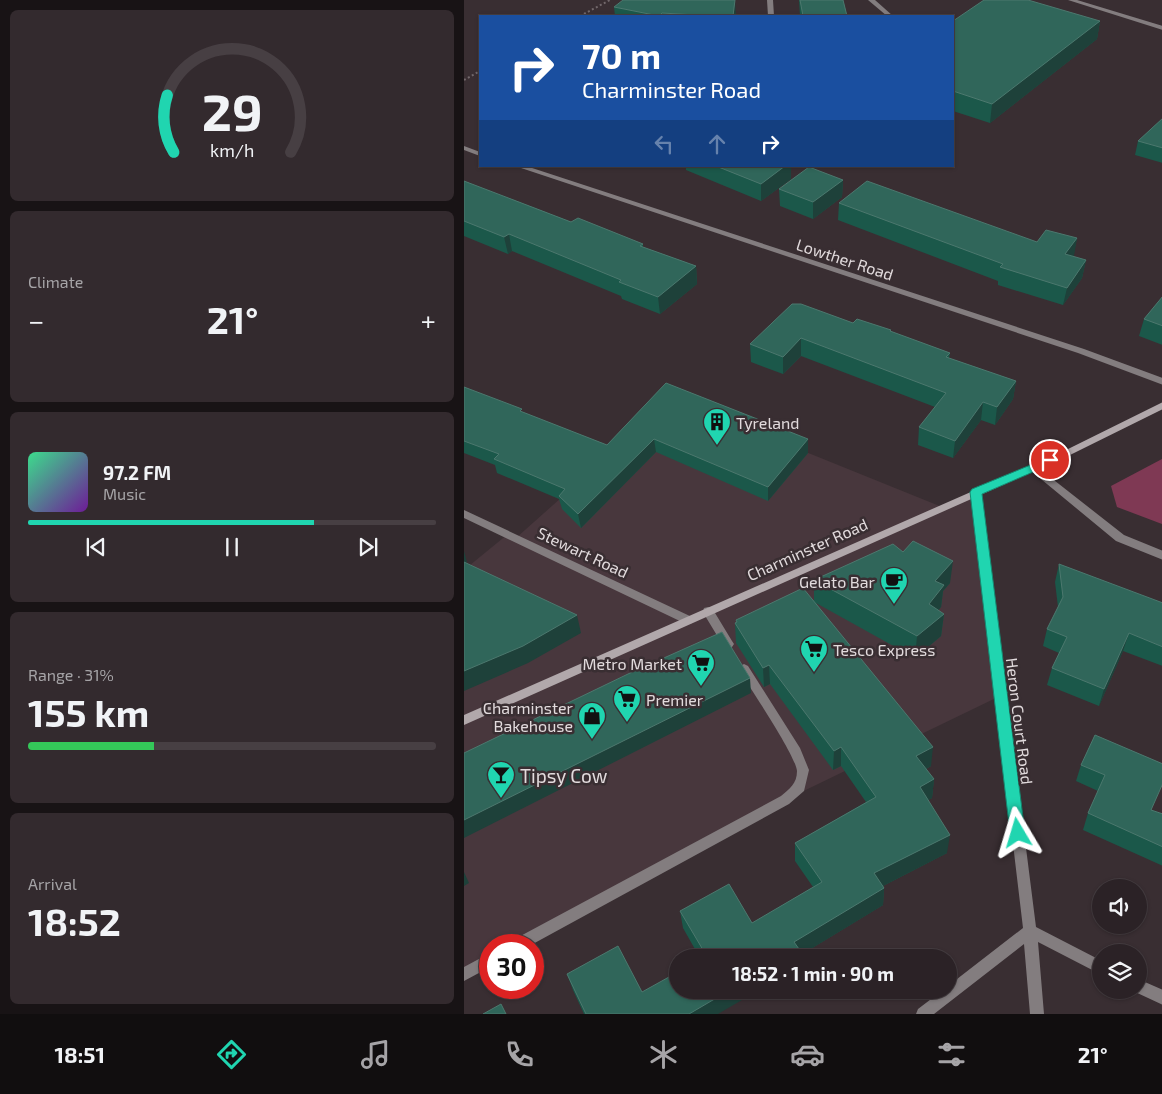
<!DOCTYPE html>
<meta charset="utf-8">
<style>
:root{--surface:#2b2226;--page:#332a2e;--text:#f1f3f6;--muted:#a6a4a7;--line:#473f43;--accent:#20d5b0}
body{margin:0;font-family:"Exo 2",sans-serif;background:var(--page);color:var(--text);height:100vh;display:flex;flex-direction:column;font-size:19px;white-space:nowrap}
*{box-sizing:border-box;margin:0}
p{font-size:16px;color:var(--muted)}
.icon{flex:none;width:28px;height:28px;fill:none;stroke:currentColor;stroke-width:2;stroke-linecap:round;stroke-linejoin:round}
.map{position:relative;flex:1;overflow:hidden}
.side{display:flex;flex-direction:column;gap:10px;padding:10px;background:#181315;width:464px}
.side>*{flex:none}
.banner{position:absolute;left:15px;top:15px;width:475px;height:152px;border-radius:0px;box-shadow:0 1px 4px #0004,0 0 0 1px var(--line);background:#1a4fa0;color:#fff;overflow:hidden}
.controls{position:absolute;left:628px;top:879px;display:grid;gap:10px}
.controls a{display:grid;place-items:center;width:55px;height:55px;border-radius:50%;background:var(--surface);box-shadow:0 1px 4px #0004,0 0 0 1px var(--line);font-size:25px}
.speed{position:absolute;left:15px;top:934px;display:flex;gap:10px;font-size:25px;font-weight:700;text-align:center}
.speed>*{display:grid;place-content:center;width:65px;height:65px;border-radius:50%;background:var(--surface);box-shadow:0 1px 4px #0004,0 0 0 1px var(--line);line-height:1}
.speed .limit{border:8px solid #d22;background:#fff;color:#111}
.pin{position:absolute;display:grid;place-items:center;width:42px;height:42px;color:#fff;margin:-21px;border:2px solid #fff;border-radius:50%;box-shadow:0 1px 5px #0007}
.me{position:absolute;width:55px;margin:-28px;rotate:353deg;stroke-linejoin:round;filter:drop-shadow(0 0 4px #0008)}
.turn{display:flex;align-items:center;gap:18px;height:105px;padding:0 20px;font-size:22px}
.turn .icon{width:65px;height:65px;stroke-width:2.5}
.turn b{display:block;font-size:35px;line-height:42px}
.lanes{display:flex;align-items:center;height:48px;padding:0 20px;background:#0003;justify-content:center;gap:25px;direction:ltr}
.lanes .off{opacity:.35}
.big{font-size:38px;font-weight:700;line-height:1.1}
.side .widget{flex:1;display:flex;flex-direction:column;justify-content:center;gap:8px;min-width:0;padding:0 18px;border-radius:8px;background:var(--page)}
.side .dial{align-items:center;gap:0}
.dial svg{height:130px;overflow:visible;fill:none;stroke:var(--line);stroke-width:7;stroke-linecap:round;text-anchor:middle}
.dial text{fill:var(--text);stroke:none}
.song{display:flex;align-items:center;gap:15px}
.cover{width:60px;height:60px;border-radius:8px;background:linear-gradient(135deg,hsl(150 70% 55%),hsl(280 70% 35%))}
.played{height:5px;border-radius:2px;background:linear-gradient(90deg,var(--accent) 70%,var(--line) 70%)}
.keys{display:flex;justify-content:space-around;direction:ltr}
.heat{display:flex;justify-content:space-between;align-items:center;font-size:28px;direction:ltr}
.charge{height:8px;border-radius:4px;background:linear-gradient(90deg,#34c759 31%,var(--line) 0)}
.trip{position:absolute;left:205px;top:949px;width:288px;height:50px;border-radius:25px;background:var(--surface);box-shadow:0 1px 4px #0004,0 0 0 1px var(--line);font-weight:700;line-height:50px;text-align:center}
.tabs{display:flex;height:80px;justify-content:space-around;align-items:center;background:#110e0f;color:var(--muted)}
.tabs .icon{width:35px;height:35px}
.tabs .on{color:var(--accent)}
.tabs b{font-size:22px;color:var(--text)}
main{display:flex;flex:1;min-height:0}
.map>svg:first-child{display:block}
.built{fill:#48373d}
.green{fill:#7f3954}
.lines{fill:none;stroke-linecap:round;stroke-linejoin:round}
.path{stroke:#72686b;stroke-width:2;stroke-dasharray:2 2.5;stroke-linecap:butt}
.service{fill:#837d7f;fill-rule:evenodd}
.minor{fill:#837d7f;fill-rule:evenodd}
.secondary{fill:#b1a8ab;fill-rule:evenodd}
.wall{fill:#1b584a}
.shaded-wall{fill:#1e413a}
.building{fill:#30665a;stroke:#4c786e}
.route{fill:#20d5b0;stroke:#158a72}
.labels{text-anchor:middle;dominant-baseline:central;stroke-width:5;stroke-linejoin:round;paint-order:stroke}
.street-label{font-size:16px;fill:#e2dbdd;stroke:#392e32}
.poi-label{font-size:16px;fill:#e2dbdd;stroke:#392e32;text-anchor:start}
.near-poi-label{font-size:19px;fill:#e2dbdd;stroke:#392e32;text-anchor:start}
</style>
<main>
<section class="side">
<div class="widget dial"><svg viewBox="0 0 100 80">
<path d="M14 69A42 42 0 1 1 86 69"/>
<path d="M14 69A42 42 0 0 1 10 34" stroke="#20d5b0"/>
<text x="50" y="56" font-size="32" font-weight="700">29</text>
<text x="50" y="72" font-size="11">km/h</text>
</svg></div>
<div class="widget"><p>Climate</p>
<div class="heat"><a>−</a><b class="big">21°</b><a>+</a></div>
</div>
<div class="widget">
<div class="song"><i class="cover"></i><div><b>97.2 FM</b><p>Music</p></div></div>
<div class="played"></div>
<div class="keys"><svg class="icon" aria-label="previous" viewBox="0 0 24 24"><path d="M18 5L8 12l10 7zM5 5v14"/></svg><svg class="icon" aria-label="pause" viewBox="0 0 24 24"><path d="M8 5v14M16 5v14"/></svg><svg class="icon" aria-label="next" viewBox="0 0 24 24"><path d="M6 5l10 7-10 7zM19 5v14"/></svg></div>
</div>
<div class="widget"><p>Range · 31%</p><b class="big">155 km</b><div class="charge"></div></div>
<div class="widget"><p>Arrival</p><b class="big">18:52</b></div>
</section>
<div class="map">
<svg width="699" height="1014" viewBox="0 0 699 1014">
<rect width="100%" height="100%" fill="#392e32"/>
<path class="built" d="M 203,396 L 478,507 L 512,492 L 536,696 L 321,800 L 54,945 L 26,945 L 26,960 L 0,974 L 0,570 L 44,534 L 52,538 L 162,440 Z"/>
<path class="green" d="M 698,459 L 698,524 L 653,507 L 647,486 Z"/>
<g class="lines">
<path class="path" d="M 116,16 L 146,0
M 0,80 L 16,71"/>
<path class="service" d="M 303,0 L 309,0 L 310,16 L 304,16 Z
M 404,0 L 411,0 L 429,16 L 423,16 Z
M 244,607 L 248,608 L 268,641 L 270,644 L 268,647 L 264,648 L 260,647 L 240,614 L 239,611 L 240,608 Z
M 280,664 L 284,666 L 336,748 L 345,770 L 340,791 L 325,804 L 67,945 L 47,945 L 49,940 L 317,796 C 325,789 333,784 333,771 C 332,756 287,689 276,672 L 274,669 L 276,666 Z
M 26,953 L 26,967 L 0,981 L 0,967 Z"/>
<path class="minor" d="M 604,0 L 613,0 L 699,26 L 699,30 Z
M 0,146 L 16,152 L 16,156 L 0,150 Z
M 51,166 L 62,166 L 620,349 L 699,378 L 699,385 L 614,353 Z
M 569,465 L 572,466 L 660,535 L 699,551 L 699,560 L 652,541 L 566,470 L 564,468 L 566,466 Z
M 512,488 L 517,492 L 572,927 L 636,960 L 636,974 L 574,942 L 580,1014 L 566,1014 L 560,944 L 470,1014 L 452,1014 L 454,1009 L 479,990 L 484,990 L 484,986 L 559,928 L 507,492 Z
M 0,510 L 228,617 L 229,620 L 228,623 L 224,624 L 220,623 L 0,518 Z
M 674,979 L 699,990 L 699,1005 L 669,991 L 674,990 Z"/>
<path class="secondary" d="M 699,402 L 699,409 L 606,455 L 0,725 L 0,715 L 600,451 Z"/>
</g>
<path class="wall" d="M 335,0 L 379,0 L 383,16 L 336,16 Z
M 150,7 L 272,13 L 272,16 L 151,16 Z
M 489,21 L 636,21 L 633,39 L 526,123 L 489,111 Z
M 699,118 L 699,163 L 671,155 L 674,141 Z
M 222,166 L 327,166 L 327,179 L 297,201 L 222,170 Z
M 379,180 L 378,197 L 349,219 L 316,206 L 315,189 Z
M 0,181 L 107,222 L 179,244 L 179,247 L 232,266 L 233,284 L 196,314 L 158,299 L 157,296 L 48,251 L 44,254 L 0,236 Z
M 375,203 L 573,242 L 613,238 L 609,257 L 622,260 L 618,278 L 599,305 L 534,285 L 534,281 L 374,220 Z
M 699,296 L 699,345 L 675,336 L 680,319 Z
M 389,323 L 427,332 L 486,353 L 485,358 L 552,381 L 549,399 L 531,425 L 517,420 L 489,458 L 454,445 L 455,427 L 471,407 L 337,356 L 319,374 L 287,362 L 286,344 Z
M 202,383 L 344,439 L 344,453 L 304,501 L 192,452 L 117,528 L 98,509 L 95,499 L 33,473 L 31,465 L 0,453 L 0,387 L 58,412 L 143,445 Z
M 439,552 L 486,583 L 479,591 L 477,607 L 474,610 L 480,614 L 477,636 L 451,658 L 352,603 L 467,766 L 462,769 L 470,779 L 468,798 L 464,800 L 483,853 L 419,886 L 420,888 L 419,905 L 335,956 L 335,958 L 236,958 L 219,928 L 216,911 L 288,923 L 349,887 L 331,861 L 331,843 L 402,802 L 377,766 L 369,770 L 306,684 L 300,687 L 272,643 L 271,623 L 272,623 L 272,620 L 350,600 L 350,580 Z
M 595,564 L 699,603 L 699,666 L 659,651 L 635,706 L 583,685 L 588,668 L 595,653 L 579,646 L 583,629 L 594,607 L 591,582 Z
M 631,735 L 688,810 L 699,814 L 699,866 L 619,830 L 624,813 L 634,791 L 612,781 L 617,765 Z
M 103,974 L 178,992 L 254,1014 L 120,1014 L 109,990 Z"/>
<path class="shaded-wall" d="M 271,0 L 272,16 L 269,16 Z
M 636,21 L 633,39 L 526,123 L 528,104 Z
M 321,166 L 327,166 L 327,179 L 297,201 L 297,184 Z
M 379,180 L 378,197 L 349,219 L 349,202 Z
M 45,234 L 48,251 L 44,254 L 40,237 Z
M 613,238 L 610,256 L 598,272 L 601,254 Z
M 622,260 L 618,278 L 599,305 L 603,288 Z
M 232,266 L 233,284 L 196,314 L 194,297 Z
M 337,338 L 337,356 L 319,374 L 319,357 Z
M 552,381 L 549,399 L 531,425 L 533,407 Z
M 519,402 L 517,420 L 489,458 L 491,441 Z
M 190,439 L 192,452 L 117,528 L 114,514 Z
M 344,439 L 344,453 L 304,501 L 304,487 Z
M 0,551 L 3,562 L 0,566 Z
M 489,561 L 486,583 L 479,591 L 477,607 L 462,626 L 465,604 L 471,581 Z
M 480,614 L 477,636 L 451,658 L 453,636 Z
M 113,615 L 117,633 L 64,663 L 0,691 L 0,671 Z
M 665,633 L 659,651 L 635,706 L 640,689 Z
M 305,665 L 306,684 L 300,687 L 299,668 Z
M 286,678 L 287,693 L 0,838 L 0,820 Z
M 377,747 L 377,766 L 369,770 L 370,751 Z
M 469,747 L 467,766 L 450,775 L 452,756 Z
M 470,779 L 468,798 L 453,806 L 456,787 Z
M 486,835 L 483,853 L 409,891 L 410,873 Z
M 0,872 L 5,883 L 0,886 Z
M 420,888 L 419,905 L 335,956 L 335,958 L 321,958 L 330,942 Z
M 266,990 L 295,990 L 254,1014 L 225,1014 Z"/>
<path class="building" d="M 159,0 L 271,0 L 269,16 L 249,16 L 198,13 L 195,16 L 150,7 Z
M 336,0 L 379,0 L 383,16 L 339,16 Z
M 520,0 L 564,0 L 636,21 L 528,104 L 489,91 L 489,21 Z
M 699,118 L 699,148 L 674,141 Z
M 252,166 L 321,166 L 297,184 Z
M 345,167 L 379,180 L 349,202 L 315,189 Z
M 0,181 L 107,222 L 114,218 L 179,244 L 176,246 L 232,266 L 194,297 L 155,282 L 157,280 L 45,234 L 40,237 L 0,221 Z
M 403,181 L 573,242 L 582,230 L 613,238 L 601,254 L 622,260 L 603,288 L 536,267 L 539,264 L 375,203 Z
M 699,296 L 699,326 L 680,319 Z
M 328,304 L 337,304 L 389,323 L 393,319 L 427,330 L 426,331 L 486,353 L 482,357 L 552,381 L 533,407 L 519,402 L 491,441 L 455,427 L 482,393 L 337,338 L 319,357 L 286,344 Z
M 202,383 L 344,439 L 304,487 L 190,439 L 114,514 L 95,496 L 101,489 L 30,459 L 35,454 L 0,441 L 0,387 L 58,409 L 56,411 L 143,445 Z
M 449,541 L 489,561 L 471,581 L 480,585 L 465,604 L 480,614 L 453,636 L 350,580 L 429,544 L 439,552 Z
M 0,562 L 113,615 L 59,646 L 0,671 Z
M 595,564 L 699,603 L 699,647 L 665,633 L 640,689 L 588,668 L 603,637 L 583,629 L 599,597 Z
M 339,588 L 469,747 L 452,756 L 470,779 L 456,787 L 486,835 L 410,873 L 420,888 L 330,942 L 335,949 L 321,958 L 238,958 L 242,955 L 216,911 L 265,884 L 288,923 L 358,882 L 331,843 L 412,797 L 377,747 L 370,751 L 305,665 L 299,668 L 271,623 L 273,622 L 272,620 Z
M 258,632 L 286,678 L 0,820 L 0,753 L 164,674 Z
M 631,735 L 699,764 L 699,783 L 687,810 L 699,814 L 699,847 L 624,813 L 641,775 L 617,765 Z
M 154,946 L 178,992 L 214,972 L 214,990 L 266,990 L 225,1014 L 122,1014 L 103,974 Z
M 37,1004 L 42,1014 L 19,1014 Z"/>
<path class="route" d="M 586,457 L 592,460 L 590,463 L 518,494 L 561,833 L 559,838 L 554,840 L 549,838 L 546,833 L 506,492 L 508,489 Z"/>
<defs>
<symbol id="building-pin" viewBox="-11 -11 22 30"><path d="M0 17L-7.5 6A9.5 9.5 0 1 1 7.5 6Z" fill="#20d5b0" stroke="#392e32"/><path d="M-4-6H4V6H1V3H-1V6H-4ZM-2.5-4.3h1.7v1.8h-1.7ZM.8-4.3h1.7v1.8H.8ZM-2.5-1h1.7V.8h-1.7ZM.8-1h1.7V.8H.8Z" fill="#111"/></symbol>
<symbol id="cafe-pin" viewBox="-11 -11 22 30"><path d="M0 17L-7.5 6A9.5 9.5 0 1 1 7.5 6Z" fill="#20d5b0" stroke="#392e32"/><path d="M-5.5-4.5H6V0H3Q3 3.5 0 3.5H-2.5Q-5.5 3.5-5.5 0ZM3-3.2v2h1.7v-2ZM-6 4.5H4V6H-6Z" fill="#111"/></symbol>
<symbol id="supermarket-pin" viewBox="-11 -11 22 30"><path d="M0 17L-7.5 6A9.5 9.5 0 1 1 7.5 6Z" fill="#20d5b0" stroke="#392e32"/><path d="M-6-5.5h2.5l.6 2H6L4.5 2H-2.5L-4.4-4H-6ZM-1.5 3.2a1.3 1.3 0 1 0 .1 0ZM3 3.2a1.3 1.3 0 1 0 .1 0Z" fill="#111"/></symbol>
<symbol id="shop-pin" viewBox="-11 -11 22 30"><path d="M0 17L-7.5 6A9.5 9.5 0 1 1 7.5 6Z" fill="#20d5b0" stroke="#392e32"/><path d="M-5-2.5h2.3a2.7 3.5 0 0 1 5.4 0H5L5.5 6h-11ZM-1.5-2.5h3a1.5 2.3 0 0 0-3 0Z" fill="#111"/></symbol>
<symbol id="bar-pin" viewBox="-11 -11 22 30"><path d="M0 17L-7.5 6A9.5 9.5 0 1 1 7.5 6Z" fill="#20d5b0" stroke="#392e32"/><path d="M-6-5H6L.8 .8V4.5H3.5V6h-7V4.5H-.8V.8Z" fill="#111"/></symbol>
</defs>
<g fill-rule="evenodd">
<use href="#building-pin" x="237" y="406" width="32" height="43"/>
<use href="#cafe-pin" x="414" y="565" width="32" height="43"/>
<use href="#supermarket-pin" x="334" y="633" width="32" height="43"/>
<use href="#supermarket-pin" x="221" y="647" width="32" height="43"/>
<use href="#supermarket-pin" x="147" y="683" width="32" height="43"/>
<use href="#shop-pin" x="112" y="700" width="32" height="43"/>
<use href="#bar-pin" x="21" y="759" width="32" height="43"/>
</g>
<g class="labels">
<g class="street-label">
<text transform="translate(381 259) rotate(18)">Lowther Road</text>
<text transform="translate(343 549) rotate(-24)">Charminster Road</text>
<text transform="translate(119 552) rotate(25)">Stewart Road</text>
<text transform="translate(556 721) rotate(83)">Heron Court Road</text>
</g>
<g class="poi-label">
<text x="272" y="422">Tyreland</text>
<text x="411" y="581" text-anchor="end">Gelato Bar</text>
<text x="369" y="649">Tesco Express</text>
<text x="218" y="663" text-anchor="end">Metro Market</text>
<text x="182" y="699">Premier</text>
<text x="109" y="707" text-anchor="end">Charminster<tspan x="109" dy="18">Bakehouse</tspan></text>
</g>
<g class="near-poi-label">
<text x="56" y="775">Tipsy Cow</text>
</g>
</g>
</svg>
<div class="controls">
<a><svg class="icon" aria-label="sound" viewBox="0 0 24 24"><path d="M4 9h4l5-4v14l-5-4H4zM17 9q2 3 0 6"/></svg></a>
<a><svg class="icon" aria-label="layers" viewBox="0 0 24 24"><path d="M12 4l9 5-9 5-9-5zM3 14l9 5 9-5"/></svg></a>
</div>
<div class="speed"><div class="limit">30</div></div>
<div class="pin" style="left:586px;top:460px;background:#d93025"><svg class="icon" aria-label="arrive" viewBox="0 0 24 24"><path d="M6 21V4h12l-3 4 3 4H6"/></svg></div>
<svg class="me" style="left:554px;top:833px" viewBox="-20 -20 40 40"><path d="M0-17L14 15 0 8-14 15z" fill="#20d5b0" stroke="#fff" stroke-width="4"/></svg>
<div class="trip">18:52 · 1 min · 90 m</div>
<div class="banner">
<div class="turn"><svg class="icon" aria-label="right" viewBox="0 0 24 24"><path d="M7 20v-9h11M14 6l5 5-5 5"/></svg><div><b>70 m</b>Charminster Road</div></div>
<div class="lanes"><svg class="icon off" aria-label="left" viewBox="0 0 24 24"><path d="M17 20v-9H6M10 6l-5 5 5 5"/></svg><svg class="icon off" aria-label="ahead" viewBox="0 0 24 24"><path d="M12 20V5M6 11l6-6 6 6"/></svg><svg class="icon" aria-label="right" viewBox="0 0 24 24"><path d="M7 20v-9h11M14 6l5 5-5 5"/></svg></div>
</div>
</div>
</main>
<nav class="tabs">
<b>18:51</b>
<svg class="icon on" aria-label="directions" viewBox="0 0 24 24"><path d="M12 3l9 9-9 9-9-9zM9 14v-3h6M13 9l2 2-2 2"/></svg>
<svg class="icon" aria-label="music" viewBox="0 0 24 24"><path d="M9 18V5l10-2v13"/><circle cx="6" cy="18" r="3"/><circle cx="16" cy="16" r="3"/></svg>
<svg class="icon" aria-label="phone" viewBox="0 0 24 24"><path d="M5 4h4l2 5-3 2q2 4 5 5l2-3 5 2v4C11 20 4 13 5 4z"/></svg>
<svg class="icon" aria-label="climate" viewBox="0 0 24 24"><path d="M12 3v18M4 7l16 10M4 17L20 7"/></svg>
<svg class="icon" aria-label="car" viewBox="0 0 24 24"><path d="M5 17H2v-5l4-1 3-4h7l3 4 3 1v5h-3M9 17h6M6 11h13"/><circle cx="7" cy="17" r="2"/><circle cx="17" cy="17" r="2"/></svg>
<svg class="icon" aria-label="filters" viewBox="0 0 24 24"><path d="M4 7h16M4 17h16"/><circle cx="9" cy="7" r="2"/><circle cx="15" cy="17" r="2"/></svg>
<b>21°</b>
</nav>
